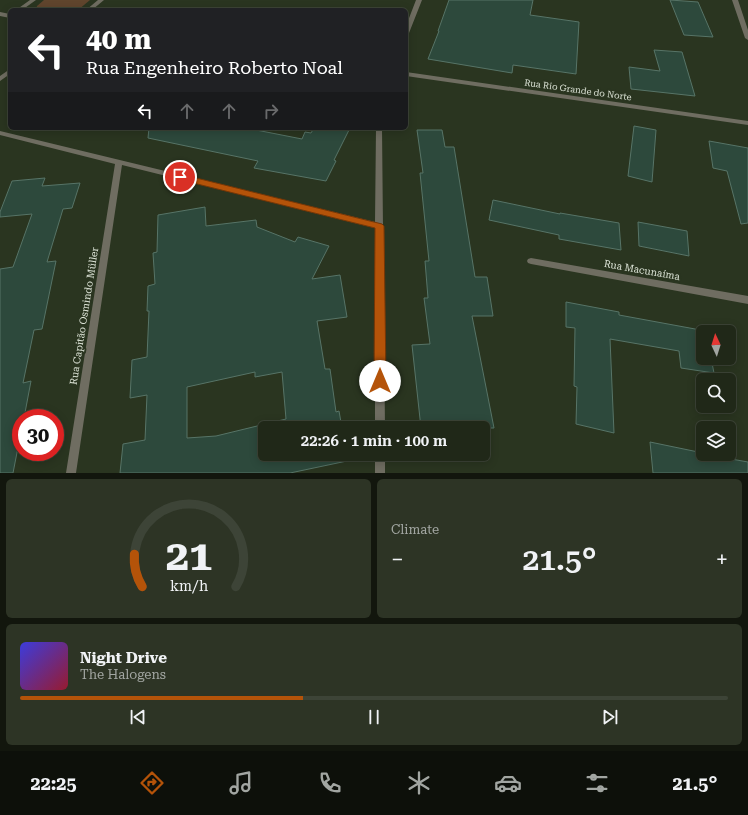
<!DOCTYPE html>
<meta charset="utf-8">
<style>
:root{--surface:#202818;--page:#2d3425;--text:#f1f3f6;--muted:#a2a6a2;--line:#3d4437;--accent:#b45309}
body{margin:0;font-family:"Roboto Serif",serif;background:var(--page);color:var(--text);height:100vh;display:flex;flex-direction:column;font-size:15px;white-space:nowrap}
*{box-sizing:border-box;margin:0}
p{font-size:13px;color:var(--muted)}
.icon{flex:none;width:22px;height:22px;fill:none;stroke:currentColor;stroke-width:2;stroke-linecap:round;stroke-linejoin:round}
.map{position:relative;height:473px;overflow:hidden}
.drawer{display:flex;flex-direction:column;gap:6px;padding:6px;background:#12160d;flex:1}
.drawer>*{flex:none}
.guide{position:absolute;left:8px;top:8px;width:400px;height:122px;border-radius:6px;box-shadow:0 2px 10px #0003,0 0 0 1px var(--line);background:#202124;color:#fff;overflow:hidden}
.needle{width:26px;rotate:356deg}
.controls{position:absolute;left:696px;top:325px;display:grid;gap:8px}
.controls a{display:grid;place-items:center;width:40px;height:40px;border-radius:6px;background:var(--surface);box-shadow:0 2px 10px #0003,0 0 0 1px var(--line);font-size:20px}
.speed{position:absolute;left:12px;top:409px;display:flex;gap:8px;font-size:20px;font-weight:700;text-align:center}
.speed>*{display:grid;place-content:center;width:52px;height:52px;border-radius:50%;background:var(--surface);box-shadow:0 2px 10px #0003,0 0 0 1px var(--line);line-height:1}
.speed .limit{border:6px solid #d22;background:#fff;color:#111}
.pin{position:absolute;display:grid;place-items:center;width:34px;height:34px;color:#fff;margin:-17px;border:2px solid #fff;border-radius:50%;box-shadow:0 1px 4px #0007}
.me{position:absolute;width:44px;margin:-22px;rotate:0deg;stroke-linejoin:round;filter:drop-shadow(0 0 3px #0008)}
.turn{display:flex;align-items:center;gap:14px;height:84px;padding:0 12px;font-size:18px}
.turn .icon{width:52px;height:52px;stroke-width:2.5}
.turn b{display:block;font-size:28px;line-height:34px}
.lanes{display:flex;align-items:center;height:38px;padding:0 12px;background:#0003;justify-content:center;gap:20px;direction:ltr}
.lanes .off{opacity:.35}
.big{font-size:30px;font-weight:600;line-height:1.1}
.drawer .card{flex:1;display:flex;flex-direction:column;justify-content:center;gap:6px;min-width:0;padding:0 14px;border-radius:6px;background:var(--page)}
.drawer .dial{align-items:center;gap:0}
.dial svg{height:104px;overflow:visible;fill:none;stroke:var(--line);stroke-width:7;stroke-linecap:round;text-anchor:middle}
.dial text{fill:var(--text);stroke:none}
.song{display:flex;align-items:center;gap:12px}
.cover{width:48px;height:48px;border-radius:6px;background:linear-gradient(135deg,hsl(240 70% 55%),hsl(350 70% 35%))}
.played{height:4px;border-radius:2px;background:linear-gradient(90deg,var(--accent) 40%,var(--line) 40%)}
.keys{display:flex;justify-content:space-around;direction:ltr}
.heat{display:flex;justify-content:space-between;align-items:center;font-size:22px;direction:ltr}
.drawer .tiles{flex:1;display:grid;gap:6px;grid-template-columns:1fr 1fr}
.card:last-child{grid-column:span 2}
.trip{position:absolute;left:258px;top:421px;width:232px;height:40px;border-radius:6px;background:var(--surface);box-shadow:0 2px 10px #0003,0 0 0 1px var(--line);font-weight:600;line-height:40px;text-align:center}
.dock{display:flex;height:64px;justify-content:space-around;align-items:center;background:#0d100a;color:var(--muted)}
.dock .icon{width:28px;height:28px}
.dock .active{color:var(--accent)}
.dock b{font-size:18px;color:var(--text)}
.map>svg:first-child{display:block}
.green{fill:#60452d}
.building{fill:#2d493c;stroke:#577467;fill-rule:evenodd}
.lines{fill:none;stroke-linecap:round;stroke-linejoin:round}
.street{fill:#6f6d61;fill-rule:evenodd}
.route{fill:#b45309;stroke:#753606}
.labels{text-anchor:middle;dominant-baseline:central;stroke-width:4;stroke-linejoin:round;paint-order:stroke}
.far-street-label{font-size:9px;fill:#dae1d4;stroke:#2a3520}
.street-label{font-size:10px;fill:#dae1d4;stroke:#2a3520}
</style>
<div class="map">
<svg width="748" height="473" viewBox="0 0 748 473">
<rect width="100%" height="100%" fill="#2a3520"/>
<path class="green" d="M 44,0 L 90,0 L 78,10 L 36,10 L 37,6 Z"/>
<path class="building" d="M 449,0 L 533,0 L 530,15 L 579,22 L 576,74 L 513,65 L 512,73 L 428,59 L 439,31 L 438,31 Z
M 670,0 L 698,2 L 713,37 L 684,35 Z
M 654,50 L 682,52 L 695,96 L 631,89 L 629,67 L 660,71 Z
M 634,126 L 656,130 L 652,182 L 628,176 Z
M 149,128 L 246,128 L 302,139 L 305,132 L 311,133 L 314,128 L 350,128 L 334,160 L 336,161 L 326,181 L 254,168 L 258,161 L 148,138 Z
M 417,130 L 442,130 L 445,147 L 454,147 L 475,277 L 487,277 L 493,316 L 472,316 L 494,428 L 421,428 L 412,345 L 430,344 L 424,298 L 428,298 L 425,261 L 429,261 L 420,173 L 423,173 Z
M 709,141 L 748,148 L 748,223 L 741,224 L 727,171 L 713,168 Z
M 45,178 L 42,186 L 80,183 L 72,208 L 63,209 L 47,262 L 56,261 L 42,329 L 34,330 L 23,383 L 31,381 L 24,418 L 21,418 L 21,432 L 13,473 L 0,473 L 0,269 L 13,267 L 32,214 L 0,217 L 0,212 L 12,181 Z
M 493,200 L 560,214 L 560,213 L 619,223 L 621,250 L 559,239 L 559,235 L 489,220 Z
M 205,207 L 206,226 L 256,220 L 257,227 L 295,242 L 298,237 L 329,246 L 312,279 L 340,275 L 347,317 L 317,321 L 325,369 L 330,369 L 336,412 L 339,411 L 342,428 L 265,428 L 265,454 L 346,454 L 347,461 L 290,473 L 120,473 L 123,444 L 145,440 L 147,395 L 130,398 L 132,360 L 147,357 L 149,311 L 147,311 L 148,286 L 155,284 L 153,253 L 157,252 L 158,215 ZM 255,372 L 255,377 L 282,372 L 286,419 L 216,436 L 187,438 L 187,387 Z
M 638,222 L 687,231 L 689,256 L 639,246 Z
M 566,302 L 619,312 L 619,315 L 706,331 L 703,332 L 703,358 L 711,358 L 714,373 L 681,368 L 679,351 L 610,339 L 614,433 L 576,424 L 577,387 L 574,386 L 575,328 L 566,327 Z
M 650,442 L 703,453 L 703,454 L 748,462 L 748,473 L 653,473 Z"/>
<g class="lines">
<path class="street" d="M 30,0 L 36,0 L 22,10 L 16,10 Z
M 98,0 L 104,0 L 92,10 L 86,10 Z
M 416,0 L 422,0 L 409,33 L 406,35 L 406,26 Z
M 732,0 L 738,0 L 748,30 L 748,40 L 745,38 Z
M 0,12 L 10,14 L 10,18 L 0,16 Z
M 10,69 L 10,74 L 0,81 L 0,76 Z
M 406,72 L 748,121 L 748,125 L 406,76 Z
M 376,128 L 382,128 L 385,428 L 375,428 L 375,228 L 122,165 L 76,473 L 66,473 L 115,164 L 0,135 L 0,131 L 375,222 Z
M 531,258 L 748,296 L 748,304 L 531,264 L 528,263 L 527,261 L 528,259 Z
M 375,454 L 385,454 L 385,473 L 375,473 Z"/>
</g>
<path class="route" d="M 180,174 L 382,224 L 384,226 L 386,381 L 384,385 L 380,387 L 376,385 L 374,381 L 375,228 L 177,179 L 176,177 Z"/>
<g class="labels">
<g class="far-street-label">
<text transform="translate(578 90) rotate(8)">Rua Rio Grande do Norte</text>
</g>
<g class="street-label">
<text transform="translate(642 270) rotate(10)">Rua Macunaíma</text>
<text transform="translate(84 316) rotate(-81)">Rua Capitão Osmindo Müller</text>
</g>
</g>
</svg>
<div class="controls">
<a><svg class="needle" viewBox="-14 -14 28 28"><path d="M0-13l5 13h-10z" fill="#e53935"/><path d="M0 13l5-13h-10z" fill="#a2a6a2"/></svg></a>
<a><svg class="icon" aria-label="search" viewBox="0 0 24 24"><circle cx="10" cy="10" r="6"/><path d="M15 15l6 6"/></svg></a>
<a><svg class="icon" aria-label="layers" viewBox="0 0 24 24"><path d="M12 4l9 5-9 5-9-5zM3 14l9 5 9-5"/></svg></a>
</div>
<div class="speed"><div class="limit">30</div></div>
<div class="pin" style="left:180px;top:177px;background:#d93025"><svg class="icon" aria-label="arrive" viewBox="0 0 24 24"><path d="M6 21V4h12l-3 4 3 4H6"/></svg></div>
<svg class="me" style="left:380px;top:381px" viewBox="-20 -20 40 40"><circle r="19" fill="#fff"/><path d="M0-13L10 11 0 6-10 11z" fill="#b45309"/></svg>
<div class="trip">22:26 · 1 min · 100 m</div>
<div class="guide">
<div class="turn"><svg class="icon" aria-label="left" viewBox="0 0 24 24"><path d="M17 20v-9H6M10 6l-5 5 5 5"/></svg><div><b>40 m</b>Rua Engenheiro Roberto Noal</div></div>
<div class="lanes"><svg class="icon" aria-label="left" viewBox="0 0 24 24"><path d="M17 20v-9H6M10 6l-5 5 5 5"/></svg><svg class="icon off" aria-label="ahead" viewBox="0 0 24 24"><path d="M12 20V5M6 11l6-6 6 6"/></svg><svg class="icon off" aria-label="ahead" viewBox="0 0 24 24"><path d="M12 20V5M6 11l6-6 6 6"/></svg><svg class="icon off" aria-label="right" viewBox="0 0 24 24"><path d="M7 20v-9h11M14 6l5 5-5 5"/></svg></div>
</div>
</div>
<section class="drawer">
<div class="tiles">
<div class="card dial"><svg viewBox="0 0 100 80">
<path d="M14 69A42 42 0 1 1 86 69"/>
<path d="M14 69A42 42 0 0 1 8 44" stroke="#b45309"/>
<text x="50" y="56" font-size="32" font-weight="700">21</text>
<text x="50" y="72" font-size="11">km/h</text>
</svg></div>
<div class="card"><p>Climate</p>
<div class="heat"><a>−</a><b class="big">21.5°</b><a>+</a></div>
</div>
<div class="card">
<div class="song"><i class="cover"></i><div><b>Night Drive</b><p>The Halogens</p></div></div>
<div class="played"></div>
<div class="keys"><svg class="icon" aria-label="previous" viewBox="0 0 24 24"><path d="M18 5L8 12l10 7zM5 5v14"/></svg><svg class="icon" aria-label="pause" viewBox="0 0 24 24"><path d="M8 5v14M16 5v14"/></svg><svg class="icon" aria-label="next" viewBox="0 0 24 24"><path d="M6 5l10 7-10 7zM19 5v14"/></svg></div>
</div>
</div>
</section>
<nav class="dock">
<b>22:25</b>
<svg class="icon active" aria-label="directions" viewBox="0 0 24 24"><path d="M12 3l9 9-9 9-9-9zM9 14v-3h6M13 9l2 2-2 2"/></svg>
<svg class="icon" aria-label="music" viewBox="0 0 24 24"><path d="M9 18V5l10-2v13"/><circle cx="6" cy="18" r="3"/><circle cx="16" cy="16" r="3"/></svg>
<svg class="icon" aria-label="phone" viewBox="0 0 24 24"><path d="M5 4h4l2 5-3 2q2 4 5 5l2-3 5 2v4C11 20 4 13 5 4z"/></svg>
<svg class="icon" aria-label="climate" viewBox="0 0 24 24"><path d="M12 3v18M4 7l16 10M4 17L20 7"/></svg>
<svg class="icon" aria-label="car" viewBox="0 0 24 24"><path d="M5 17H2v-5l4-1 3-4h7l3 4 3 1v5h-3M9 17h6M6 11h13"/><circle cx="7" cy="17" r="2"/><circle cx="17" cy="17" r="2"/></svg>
<svg class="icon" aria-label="filters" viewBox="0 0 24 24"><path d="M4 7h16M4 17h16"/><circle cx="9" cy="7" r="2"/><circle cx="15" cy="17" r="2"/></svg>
<b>21.5°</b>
</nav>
